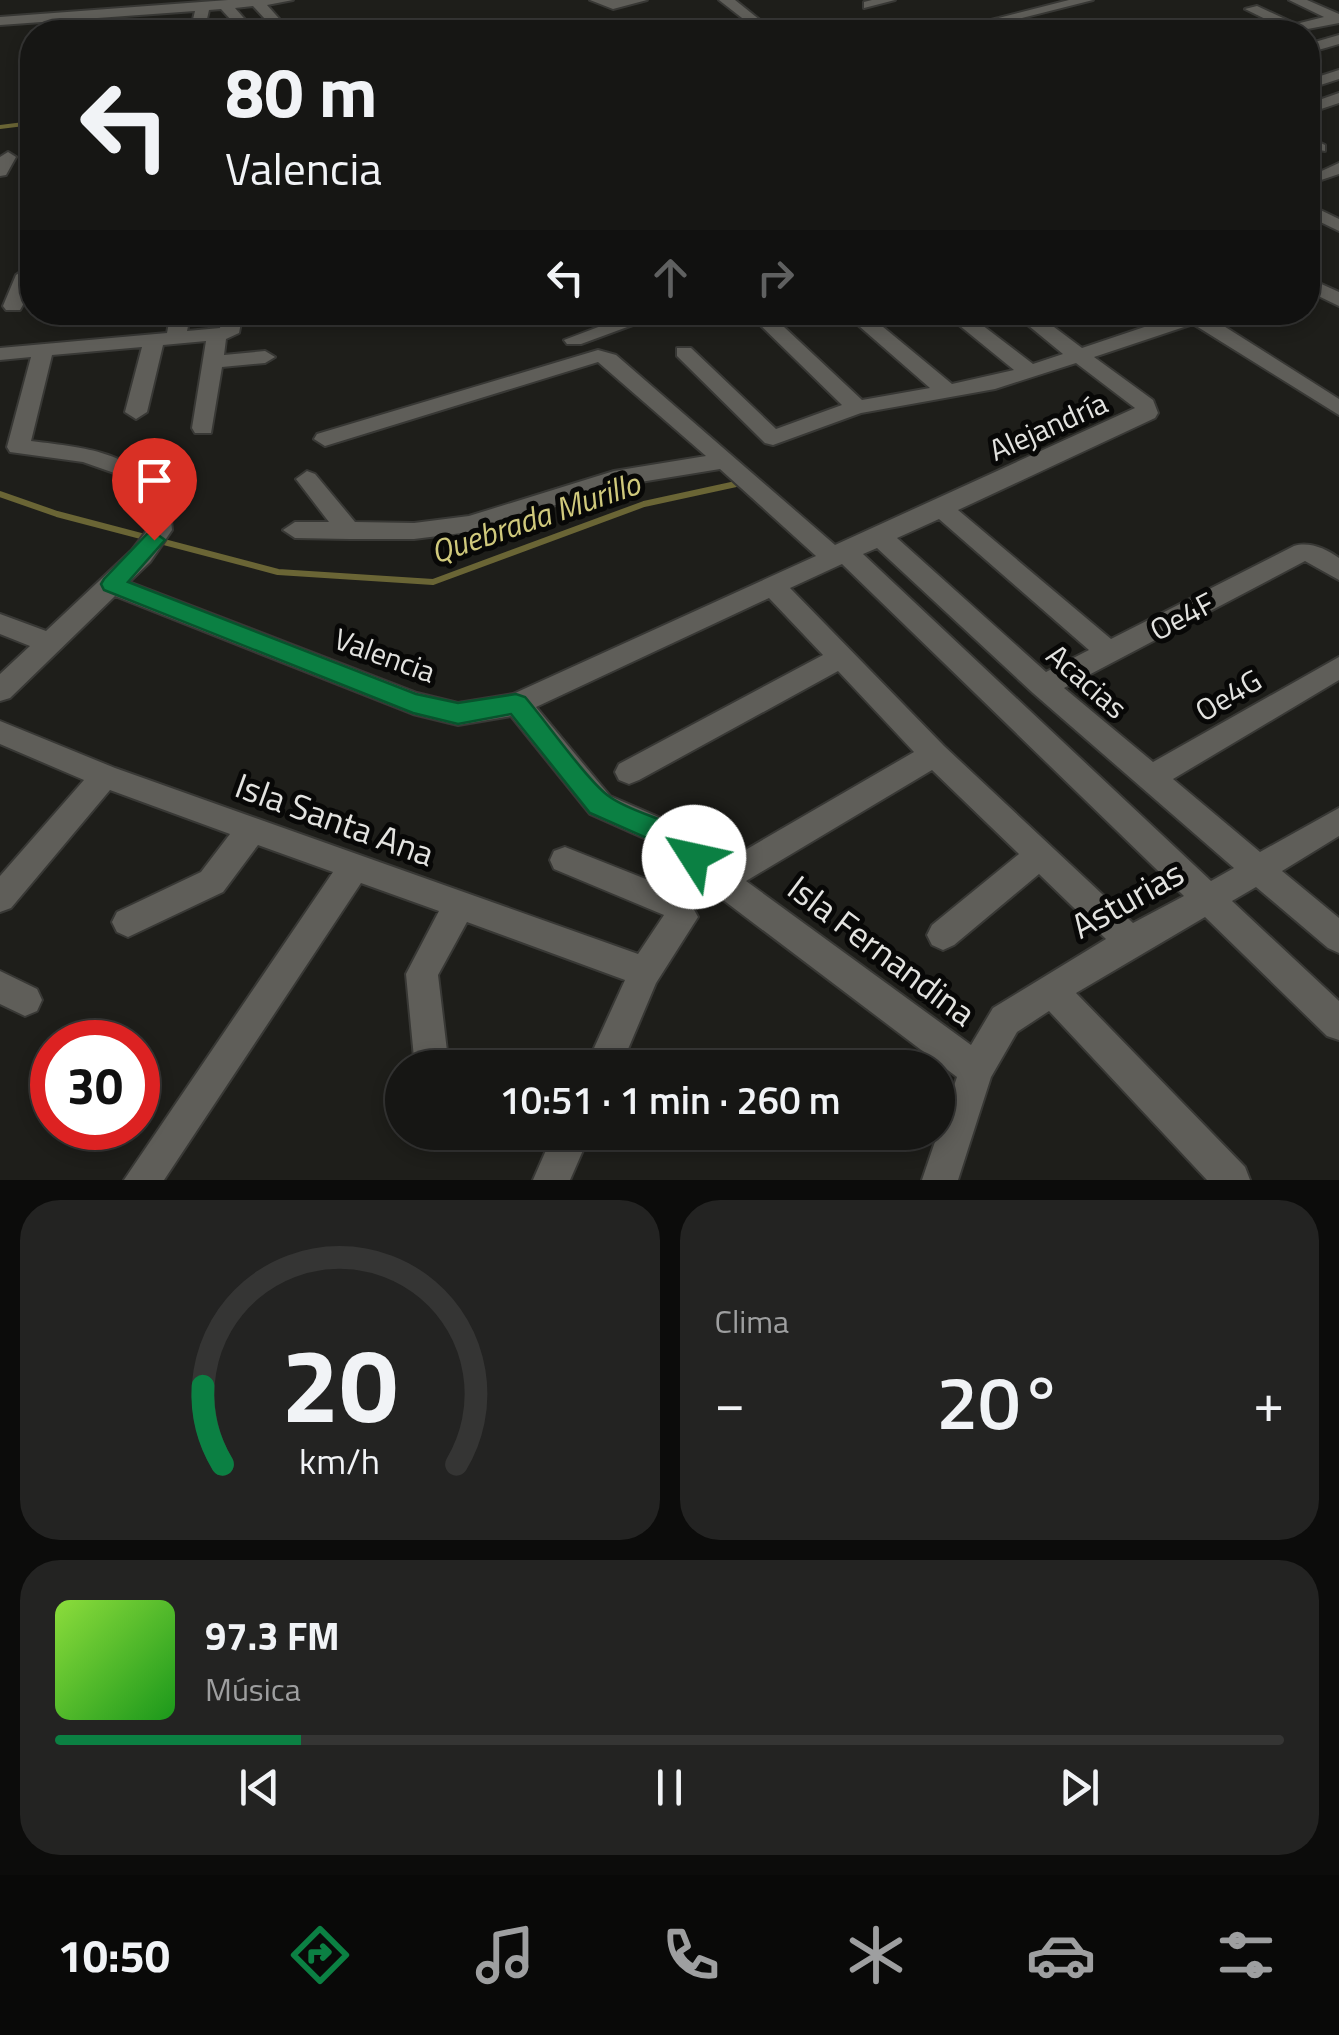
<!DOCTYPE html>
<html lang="es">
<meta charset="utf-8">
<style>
:root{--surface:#161614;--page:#232322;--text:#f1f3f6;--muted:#9e9fa0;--line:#353534;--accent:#0b8043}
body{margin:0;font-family:"Titillium Web",sans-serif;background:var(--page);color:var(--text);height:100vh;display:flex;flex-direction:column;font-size:38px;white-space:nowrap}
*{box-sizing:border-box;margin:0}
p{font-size:32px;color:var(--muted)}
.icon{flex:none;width:55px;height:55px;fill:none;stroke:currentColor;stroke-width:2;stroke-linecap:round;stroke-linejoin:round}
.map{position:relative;height:1180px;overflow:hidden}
.sheet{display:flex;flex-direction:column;gap:20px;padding:20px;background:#0c0c0b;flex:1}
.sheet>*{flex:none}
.banner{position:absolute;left:20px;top:20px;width:1300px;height:305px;border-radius:40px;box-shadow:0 5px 15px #0003,0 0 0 2px var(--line);background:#161614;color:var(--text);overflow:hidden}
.speed{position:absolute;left:30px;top:1020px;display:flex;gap:20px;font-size:50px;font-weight:700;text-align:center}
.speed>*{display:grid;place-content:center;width:130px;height:130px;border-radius:50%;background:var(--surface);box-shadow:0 5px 15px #0003,0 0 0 2px var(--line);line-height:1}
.speed .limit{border:15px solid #d22;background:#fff;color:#111}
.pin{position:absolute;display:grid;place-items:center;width:85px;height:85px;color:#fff;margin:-102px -42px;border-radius:50% 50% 50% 0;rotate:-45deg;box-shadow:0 0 10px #0007}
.pin .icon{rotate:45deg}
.me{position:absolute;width:110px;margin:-55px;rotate:305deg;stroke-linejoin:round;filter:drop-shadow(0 0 8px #0008)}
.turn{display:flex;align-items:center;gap:35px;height:210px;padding:0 40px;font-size:45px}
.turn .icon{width:130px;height:130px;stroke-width:2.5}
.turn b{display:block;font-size:70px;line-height:85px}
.lanes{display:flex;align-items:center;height:95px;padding:0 40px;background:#0003;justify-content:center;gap:50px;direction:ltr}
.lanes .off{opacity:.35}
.big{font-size:75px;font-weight:600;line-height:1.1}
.sheet .tile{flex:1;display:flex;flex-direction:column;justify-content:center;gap:15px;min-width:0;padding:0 35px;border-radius:40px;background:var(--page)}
.sheet .dial{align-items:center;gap:0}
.dial svg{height:260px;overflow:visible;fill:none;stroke:var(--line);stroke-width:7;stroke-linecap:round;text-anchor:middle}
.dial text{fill:var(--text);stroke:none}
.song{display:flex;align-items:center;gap:30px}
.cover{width:120px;height:120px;border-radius:15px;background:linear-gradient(135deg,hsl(90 70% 55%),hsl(120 70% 35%))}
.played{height:10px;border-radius:5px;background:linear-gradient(90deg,var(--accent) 20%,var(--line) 20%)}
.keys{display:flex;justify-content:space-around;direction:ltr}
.heat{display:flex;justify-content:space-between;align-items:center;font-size:55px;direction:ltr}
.sheet .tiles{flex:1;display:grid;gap:20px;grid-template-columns:1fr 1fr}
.tile:last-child{grid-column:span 2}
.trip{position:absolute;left:385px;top:1050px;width:570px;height:100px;border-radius:50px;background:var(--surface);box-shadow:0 5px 15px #0003,0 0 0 2px var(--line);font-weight:600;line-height:100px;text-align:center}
.dock{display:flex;height:160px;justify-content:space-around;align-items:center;background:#090908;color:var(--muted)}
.dock .icon{width:70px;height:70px}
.dock .current{color:var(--accent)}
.dock b{font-size:45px;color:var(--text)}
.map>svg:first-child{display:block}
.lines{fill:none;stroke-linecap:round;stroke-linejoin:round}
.stream-far1{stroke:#6a6535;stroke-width:4}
.stream{stroke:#6a6535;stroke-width:6}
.minor-casing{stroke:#383835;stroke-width:4}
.minor{fill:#5f5e59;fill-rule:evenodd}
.route{fill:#0b8043;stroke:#07532c;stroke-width:2.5}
.labels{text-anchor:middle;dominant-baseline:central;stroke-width:10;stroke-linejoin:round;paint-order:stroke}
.street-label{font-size:30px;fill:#e3e3e0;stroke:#080807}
.water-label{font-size:32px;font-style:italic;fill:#d0c97c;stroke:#080807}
.near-street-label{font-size:35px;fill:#e3e3e0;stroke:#080807}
</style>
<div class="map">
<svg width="1339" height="1180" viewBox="0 0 1339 1180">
<rect width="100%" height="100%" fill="#1e1e1a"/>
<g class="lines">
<path class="stream-far1" d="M 0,127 L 32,123"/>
<path class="stream" d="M 0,494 L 57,514 L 278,572 L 433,582 L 644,504 L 736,484"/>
<defs>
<path id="minor" d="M 228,0 L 293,0 L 267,5 L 291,32 L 277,32 L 253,6 L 235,8 L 256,32 L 242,32 L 221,9 L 209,10 L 204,32 L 190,32 L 195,11 L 0,25 L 0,17 Z
M 590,0 L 647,0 L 613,9 Z
M 719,0 L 735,0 L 775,32 L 760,32 Z
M 872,0 L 895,0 L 864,8 L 864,2 Z
M 1069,0 L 1093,0 L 967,32 L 944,32 Z
M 1289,0 L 1307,0 L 1339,14 L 1339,23 L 1292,32 L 1245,9 L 1257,6 L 1296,24 L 1324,17 Z
M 1054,24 L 1061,28 L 1059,31 L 1030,32 Z
M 1339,35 L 1339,44 L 1308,53 L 1308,44 Z
M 32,42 L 32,70 L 21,61 L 25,46 Z
M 1339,70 L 1339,79 L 1308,89 L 1308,80 Z
M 1339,93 L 1339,103 L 1321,109 L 1308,104 L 1308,94 L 1322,99 Z
M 1308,137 L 1325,145 L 1325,151 L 1308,148 Z
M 8,152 L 16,157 L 6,175 L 0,176 L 0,157 Z
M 1339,163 L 1339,174 L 1321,180 L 1313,175 Z
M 1308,204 L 1339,219 L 1339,231 L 1308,216 Z
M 25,269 L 32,271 C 33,283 27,299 20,310 L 6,310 L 3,306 L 16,275 Z
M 1308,278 L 1339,292 L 1339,306 L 1308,291 Z
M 171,312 L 191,312 L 187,331 L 220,328 L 223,312 L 243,312 L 239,333 L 226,339 L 224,355 L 265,351 L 275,357 L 265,363 L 222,367 L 211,433 L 195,433 L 192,428 L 206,341 L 163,345 L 147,412 L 136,419 L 125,412 L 142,347 L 52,355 L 31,441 C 94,449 119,450 168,493 L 172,530 L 150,562 L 129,582 L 417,693 L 458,703 L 513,694 L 816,556 L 720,469 L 616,486 L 470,532 L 414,539 L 349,539 L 295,538 L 283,530 L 295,522 L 329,522 L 296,479 L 307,471 L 315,474 L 355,522 L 414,523 L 469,516 L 614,471 L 706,456 L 598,362 L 325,446 L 314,439 L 317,434 L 598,350 L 616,355 L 835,545 L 1135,408 L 1076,363 L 995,389 L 861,413 L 773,445 L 765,443 L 677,356 L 677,348 L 691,348 L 776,429 L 842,405 L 747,312 L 768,312 L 862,400 L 930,388 L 843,312 L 865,312 L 952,384 L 1014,370 L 943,312 L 965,312 L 1033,364 L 1063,354 L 1012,312 L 1034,312 L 1082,348 L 1189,312 L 1219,312 L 1211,318 L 1339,399 L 1339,415 L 1193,324 L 1094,357 L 1153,400 L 1158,413 L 1155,418 L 958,510 L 1111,639 L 1294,546 C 1309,541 1327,549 1339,558 L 1339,580 L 1305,561 L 1064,688 L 1153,762 L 1339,657 L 1339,680 L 1173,779 L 1260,852 L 1339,808 L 1339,836 L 1282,871 L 1339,918 L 1339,953 L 1328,948 L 1256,887 L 1232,901 L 1339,1001 L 1339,1040 L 1327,1036 L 1205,917 L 1076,993 L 1245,1167 L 1250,1180 L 1207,1180 L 1049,1011 L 1017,1032 L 991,1077 L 958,1180 L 922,1180 L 957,1077 L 710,890 L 655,843 L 590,814 L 511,716 L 458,725 L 413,714 L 115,596 L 10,698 L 0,701 L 0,674 L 30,646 L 0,634 L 0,614 L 46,631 L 132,550 L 148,529 L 148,501 L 120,475 L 83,462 L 10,452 L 7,447 L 31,357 L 0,360 L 0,348 L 167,333 ZM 939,519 L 1089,650 L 1046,672 L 897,538 ZM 877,548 L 1033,693 L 1234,868 L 1211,881 L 863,554 ZM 842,564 L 1184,896 L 1133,923 L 944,746 L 790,588 ZM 769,598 L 823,655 L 619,764 L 615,772 L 619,780 L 629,784 L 639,780 L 838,671 L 914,752 L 723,863 L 677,825 L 610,796 L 536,707 ZM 932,770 L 1019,854 L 932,925 L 927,935 L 932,945 L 943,950 L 954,945 L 1039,874 L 1106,939 L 993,1008 L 971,1045 L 746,881 Z
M 275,312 L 295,312 L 295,314 L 285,320 Z
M 562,312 L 591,312 L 569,323 L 555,323 L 552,319 Z
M 638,312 L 668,312 L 581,344 L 567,344 L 564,340 Z
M 0,721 L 115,768 L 638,954 L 664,915 L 554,869 L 550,860 L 554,851 L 565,847 L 686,895 L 698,917 L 656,983 L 620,1068 L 585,1068 L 625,980 L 467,922 L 438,975 L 449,1068 L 415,1068 L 406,974 L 439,911 L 361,883 L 164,1180 L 124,1180 L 333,872 L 258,845 L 223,892 L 128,937 L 117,932 L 112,922 L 117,912 L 201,872 L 230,834 L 110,790 L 11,908 L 0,912 L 0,876 L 84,780 L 0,744 Z
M 0,971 L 37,989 L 42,1000 L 37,1011 L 25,1016 L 0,1004 Z
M 554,1132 L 591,1132 L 570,1180 L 533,1180 Z"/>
</defs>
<use href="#minor" class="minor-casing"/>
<use href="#minor" class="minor"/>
</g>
<path class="route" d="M 154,532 L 165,540 L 128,582 L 416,694 L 458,703 L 516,694 L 525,697 C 545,720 589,783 610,797 C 641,819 689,819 707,857 L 703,866 L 694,869 L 656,842 L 590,813 L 511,714 L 458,724 L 413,713 L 104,590 L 101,584 L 104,579 L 147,534 Z"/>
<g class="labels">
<g class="street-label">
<text transform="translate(1048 426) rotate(-24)">Alejandría</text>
<text transform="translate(1182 616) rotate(-28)">Oe4F</text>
<text transform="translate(385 655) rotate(20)">Valencia</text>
<text transform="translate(1087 681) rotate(41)">Acacias</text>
<text transform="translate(1228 695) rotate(-31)">Oe4G</text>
</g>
<g class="water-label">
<text transform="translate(535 517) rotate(-19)">Quebrada Murillo</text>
</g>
<g class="near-street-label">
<text transform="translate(335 819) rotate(20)">Isla Santa Ana</text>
<text transform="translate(1127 899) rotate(-29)">Asturias</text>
<text transform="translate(882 950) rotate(37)">Isla Fernandina</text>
</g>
</g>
</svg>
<div class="speed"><div class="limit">30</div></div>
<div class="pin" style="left:154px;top:540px;background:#d93025"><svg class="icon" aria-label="arrive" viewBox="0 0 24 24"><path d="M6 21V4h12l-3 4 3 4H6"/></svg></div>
<svg class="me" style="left:694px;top:857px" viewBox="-20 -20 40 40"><circle r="19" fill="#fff"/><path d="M0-13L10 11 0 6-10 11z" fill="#0b8043"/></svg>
<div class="trip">10:51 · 1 min · 260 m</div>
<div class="banner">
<div class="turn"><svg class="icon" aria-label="left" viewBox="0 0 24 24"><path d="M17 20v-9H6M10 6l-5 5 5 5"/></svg><div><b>80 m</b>Valencia</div></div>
<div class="lanes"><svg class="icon" aria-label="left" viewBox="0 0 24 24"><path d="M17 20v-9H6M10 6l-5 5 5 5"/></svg><svg class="icon off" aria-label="ahead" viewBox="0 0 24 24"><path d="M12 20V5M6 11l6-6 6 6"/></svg><svg class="icon off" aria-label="right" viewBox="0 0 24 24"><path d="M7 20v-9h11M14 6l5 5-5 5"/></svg></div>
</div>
</div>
<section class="sheet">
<div class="tiles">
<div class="tile dial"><svg viewBox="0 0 100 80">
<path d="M14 69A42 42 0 1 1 86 69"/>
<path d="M14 69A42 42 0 0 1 8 45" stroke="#0b8043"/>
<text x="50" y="56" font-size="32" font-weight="700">20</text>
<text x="50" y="72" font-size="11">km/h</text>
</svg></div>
<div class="tile"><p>Clima</p>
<div class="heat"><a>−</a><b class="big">20°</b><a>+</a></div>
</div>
<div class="tile">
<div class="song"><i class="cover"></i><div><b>97.3 FM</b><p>Música</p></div></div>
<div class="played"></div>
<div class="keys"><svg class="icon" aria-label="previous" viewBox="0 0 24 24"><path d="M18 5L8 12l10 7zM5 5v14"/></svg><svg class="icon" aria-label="pause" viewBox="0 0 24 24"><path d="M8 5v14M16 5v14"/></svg><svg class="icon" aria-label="next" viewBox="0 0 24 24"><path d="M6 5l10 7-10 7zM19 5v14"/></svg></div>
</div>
</div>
</section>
<nav class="dock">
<b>10:50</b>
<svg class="icon current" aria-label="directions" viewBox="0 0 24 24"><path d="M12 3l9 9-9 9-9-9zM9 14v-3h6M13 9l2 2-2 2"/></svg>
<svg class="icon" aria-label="music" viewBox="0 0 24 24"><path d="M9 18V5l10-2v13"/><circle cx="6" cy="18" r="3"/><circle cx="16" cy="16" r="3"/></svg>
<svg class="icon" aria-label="phone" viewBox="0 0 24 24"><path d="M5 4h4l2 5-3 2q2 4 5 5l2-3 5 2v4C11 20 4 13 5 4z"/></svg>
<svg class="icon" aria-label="climate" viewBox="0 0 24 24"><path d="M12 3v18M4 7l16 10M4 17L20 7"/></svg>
<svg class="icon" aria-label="car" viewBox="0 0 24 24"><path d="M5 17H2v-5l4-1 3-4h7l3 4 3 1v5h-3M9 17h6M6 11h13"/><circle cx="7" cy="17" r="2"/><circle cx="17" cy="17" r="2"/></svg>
<svg class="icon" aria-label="filters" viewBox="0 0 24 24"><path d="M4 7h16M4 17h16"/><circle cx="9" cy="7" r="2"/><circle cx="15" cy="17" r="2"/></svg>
</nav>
